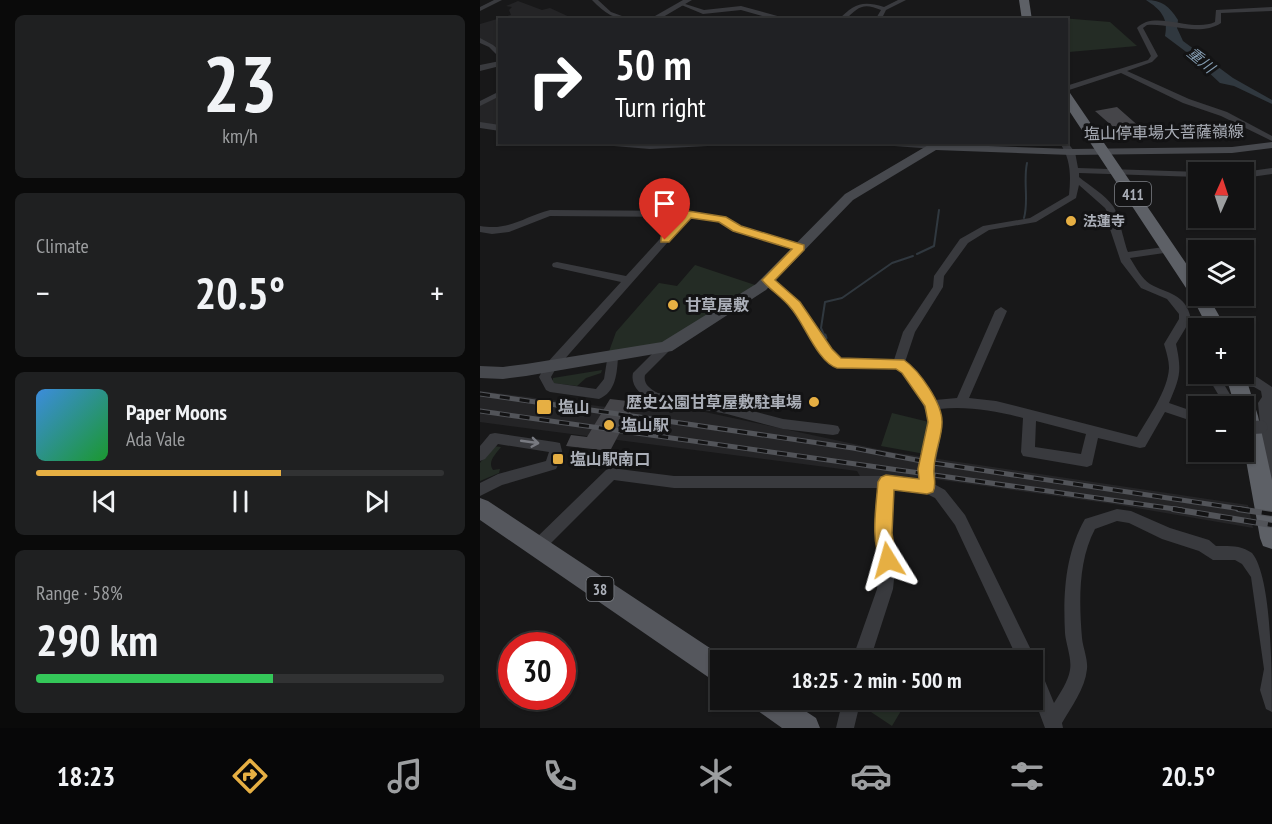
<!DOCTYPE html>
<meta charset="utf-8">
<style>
:root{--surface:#121213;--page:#1f2021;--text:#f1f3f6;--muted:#9c9ea0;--line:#313233;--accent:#e6af43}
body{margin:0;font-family:"PT Sans Narrow","Noto Sans JP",sans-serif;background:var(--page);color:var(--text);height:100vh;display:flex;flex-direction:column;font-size:22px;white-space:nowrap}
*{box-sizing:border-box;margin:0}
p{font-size:20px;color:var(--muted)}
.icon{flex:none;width:33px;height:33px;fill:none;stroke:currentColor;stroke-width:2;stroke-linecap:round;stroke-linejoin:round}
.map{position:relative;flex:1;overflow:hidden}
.panel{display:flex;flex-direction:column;gap:15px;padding:15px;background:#0a0a0a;width:480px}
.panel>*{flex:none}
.hud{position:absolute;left:18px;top:18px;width:570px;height:126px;border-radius:0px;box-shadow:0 2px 4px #0004,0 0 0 2px var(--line);background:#202124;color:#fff;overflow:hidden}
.needle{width:39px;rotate:3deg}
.fabs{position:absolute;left:708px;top:162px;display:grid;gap:12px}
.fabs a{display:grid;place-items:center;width:66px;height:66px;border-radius:0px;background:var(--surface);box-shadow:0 2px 4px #0004,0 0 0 2px var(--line);font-size:30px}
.speed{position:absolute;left:18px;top:632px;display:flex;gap:12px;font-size:30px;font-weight:700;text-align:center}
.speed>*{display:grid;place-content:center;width:78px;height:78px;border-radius:50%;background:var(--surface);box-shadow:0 2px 4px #0004,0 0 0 2px var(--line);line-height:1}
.speed .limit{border:9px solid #d22;background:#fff;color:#111}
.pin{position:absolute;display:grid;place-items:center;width:51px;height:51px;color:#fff;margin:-62px -26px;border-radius:50% 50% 50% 0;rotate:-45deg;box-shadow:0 0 6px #0007}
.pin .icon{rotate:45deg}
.me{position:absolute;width:66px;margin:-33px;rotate:352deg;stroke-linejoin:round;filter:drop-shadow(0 0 4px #0008)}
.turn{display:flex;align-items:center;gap:21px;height:126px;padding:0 18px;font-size:27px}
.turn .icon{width:78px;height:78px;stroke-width:2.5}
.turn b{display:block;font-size:42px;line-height:51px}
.big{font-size:45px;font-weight:700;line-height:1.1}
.panel .widget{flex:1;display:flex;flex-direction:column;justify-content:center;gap:9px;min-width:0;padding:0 21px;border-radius:9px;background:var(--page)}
.panel .dial{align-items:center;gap:0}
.dial b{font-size:78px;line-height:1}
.song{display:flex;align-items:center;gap:18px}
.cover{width:72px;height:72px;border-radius:9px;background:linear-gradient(135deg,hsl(210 70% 55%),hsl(130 70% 35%))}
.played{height:6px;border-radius:3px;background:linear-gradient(90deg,var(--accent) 60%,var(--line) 60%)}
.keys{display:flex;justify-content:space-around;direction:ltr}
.heat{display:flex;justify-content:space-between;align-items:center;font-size:33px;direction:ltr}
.charge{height:9px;border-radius:4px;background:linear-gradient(90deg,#34c759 58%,var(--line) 0)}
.trip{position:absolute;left:230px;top:650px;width:333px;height:60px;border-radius:0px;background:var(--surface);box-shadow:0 2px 4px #0004,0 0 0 2px var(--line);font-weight:700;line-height:60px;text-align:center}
.menu{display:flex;height:96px;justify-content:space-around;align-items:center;background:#070708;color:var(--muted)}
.menu .icon{width:42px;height:42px}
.menu .on{color:var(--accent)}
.menu b{font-size:27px;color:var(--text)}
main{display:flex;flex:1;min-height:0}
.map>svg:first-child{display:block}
.built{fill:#242426}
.green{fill:#242c25}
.water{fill:#30383f}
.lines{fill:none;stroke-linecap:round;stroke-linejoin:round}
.stream-far1{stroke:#30383f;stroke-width:2}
.stream{stroke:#30383f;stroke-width:3}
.building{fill:#454549}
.minor{fill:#393a3e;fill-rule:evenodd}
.tertiary{fill:#393a3e;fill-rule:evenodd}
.secondary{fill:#47494e;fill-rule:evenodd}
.primary{fill:#55575d;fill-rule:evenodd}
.trunk{fill:#5d6066;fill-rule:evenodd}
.rail-far1-casing{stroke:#525459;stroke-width:5}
.rail-casing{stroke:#525459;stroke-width:6}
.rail-far1{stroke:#131314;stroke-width:3;stroke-dasharray:10;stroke-linecap:butt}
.rail{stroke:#131314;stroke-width:4;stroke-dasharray:12;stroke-linecap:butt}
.minor-bridge{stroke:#393a3e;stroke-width:13}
.oneway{stroke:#787a81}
.route{fill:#e6af43;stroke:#96722c;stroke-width:1.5}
.poi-dot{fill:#e6af43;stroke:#131314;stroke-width:2}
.labels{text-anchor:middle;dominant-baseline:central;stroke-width:6;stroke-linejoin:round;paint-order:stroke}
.far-poi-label{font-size:14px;font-weight:bold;fill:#abafb8;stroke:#131314;text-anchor:start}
.far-water-label{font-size:15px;font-style:italic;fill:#849cb1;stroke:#131314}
.shield{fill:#131314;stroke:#7d8087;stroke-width:1.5}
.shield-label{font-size:15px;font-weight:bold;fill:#abafb8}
.street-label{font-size:16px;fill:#abafb8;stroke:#131314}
.poi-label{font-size:16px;font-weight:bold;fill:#abafb8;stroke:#131314;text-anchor:start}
</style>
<main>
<section class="panel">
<div class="widget dial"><b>23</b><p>km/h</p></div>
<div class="widget"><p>Climate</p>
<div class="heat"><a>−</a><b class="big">20.5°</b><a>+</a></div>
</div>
<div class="widget">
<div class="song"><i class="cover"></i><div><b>Paper Moons</b><p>Ada Vale</p></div></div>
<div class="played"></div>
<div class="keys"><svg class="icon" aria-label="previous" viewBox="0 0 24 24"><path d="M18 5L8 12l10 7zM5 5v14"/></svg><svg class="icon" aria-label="pause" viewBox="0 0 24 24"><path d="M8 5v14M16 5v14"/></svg><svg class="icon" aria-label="next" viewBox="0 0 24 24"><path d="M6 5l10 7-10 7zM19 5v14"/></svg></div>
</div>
<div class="widget"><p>Range · 58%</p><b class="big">290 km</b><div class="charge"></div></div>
</section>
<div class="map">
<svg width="792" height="728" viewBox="0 0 792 728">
<rect width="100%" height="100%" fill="#181819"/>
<path class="built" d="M 38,1 L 62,10 L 70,8 L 94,19 L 20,20 L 19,54 L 0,39 L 0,24 L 31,15 L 29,10 L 32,7 L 26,6 Z
M 19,93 L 19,127 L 0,125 L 0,104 Z
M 0,391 L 158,411 L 174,401 L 411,452 L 768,505 L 773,528 L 633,504 L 461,480 L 409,475 L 381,478 L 377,471 L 0,422 Z"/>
<path class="green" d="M 569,17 L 630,22 L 657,46 L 589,52 L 587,50 L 586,20 L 569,19 Z
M 215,265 L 281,287 L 194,342 L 127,357 L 136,332 L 179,283 L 197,286 Z
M 122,370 L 121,373 L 106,378 L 97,386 L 73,383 L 73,378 Z
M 412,413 L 449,422 L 445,454 L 401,446 Z
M 12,446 L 21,447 C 16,454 7,461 13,470 L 20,469 L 19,473 L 0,481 L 0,463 Z
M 390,699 L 428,699 L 412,726 L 385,708 Z"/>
<path class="water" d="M 666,0 C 682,0 689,6 698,20 L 697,28 L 703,41 L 753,78 L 792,100 L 792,104 L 754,86 L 740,83 L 709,54 L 685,36 C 689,18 680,9 666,0 Z"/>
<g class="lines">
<path class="stream-far1" d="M 544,218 C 549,200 543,182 547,163
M 437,254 L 454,246 L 459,210
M 345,337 L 341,328 L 345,302 L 362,298 L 412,263 L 433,256"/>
<path class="stream" d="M 345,335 L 346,338"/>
</g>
<path class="building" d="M 637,107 L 662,129 L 639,132 L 615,111 Z
M 130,399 L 156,402 L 130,451 L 86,446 L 91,435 L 107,437 Z"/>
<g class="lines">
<path class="minor" d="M 14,0 L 22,0 L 0,11 L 0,7 Z
M 112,0 L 118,0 L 131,12 L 153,20 C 135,20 124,13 112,0 Z
M 418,0 L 426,0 L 406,10 L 401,20 L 395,20 L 401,10 C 383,2 378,7 365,20 L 358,20 C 374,4 382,0 404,7 Z
M 199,2 L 224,10 L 261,6 L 301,17 L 331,20 L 296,20 L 261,10 L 223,14 L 199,4 Z
M 792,7 L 792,11 L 741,13 L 741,23 C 720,37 690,23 667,25 L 663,28 L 678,56 L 672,62 L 647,71 L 709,99 L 747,112 L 792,136 L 792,141 L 741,116 L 703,103 L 641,73 L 586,91 L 586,86 L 668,60 L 671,56 L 657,28 C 674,9 712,33 735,22 L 736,10 Z
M 0,38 L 13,45 L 20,51 L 20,58 L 9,47 L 0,43 Z
M 20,91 L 20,96 L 0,106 L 0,101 Z
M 586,141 L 595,152 L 598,168 L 721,172 L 718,172 L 718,177 L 599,173 L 599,177 C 610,186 625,195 633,206 C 638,212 644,242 648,252 L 691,246 L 696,249 L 691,252 L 650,258 C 655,266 662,279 670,284 C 687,294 706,293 711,319 L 696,344 C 702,372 700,377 689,403 L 718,413 L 718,423 L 685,412 L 665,447 L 660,448 L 618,438 L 612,465 L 607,467 L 543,456 L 541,452 L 543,418 C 515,411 489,406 459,409 C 466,434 453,458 454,484 L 465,490 L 485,515 L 553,654 L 555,662 L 558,664 L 574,703 C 580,693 588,682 590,670 C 592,658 586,645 585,633 C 583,594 585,554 605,519 L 637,509 L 651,511 L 690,528 L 729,540 L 736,546 C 749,546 761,545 772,553 C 792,577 792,675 792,712 L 786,709 L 780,690 L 784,669 L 771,577 L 762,564 L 755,560 L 733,560 L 719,551 L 682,539 L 649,523 L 637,521 L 615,529 C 598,561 599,602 602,638 C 603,648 608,659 607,669 C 605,689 591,707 582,723 L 583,728 L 565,728 L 552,693 L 552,660 L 538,660 L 475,525 L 455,498 L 445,493 L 413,489 L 410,533 L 416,560 L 413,589 L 390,660 L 372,660 L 397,589 L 400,560 L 396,533 L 399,488 L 194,488 L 134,480 L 63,551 L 58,553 L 53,551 L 50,546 L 53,541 L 126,470 L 131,468 L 194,476 L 406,476 L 440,480 C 441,445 459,428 437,394 C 431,384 426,375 417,368 L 353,366 L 305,301 L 283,280 L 288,277 L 292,278 L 312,295 L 360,359 L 414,360 L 423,332 L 453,287 L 454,276 L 480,239 L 503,226 L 550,218 L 589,195 C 591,176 591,158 579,142 ZM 599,185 L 625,208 L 628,213 L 629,226 L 641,262 L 661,288 L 687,299 L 699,314 L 699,319 L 684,344 C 686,351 689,360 689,368 C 688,390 668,418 657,437 L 516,401 L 489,398 L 527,311 L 521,307 L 515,311 L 477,398 L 455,400 L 435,372 L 425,362 L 435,332 L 463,287 L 464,276 L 488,243 L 509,230 L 556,222 L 596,198 ZM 556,421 L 606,434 L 601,454 L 555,447 Z
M 455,142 L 466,142 L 457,148 L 451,148 L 450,146 Z
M 792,168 L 792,174 L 764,178 L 763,172 Z
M 70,210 L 208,211 L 245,218 L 260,226 L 324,246 L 325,248 L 320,251 L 316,250 L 254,230 L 239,222 L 210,217 L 75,370 L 71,377 L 74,383 L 116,389 L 124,379 L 128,354 L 136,354 L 138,357 C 137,373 136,392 119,399 L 70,392 L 66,390 L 59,377 L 66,364 L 141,282 L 73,267 L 72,265 L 73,263 L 77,262 L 146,276 L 200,217 L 70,216 L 29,232 L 12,234 L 0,232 L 0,226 C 30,231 43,217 70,210 Z
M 186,343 L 190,344 L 192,347 L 190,350 L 165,375 C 163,384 170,389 178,393 L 247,404 L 303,419 L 353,425 L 358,426 L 360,430 L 358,434 L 353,435 L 303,429 L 247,414 L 171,400 C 161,395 150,386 153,373 L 182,344 Z
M 742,376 L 777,377 L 792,387 L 792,480 L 787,478 L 785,474 L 778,403 L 782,397 L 781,391 L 774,387 L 745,386 L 757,406 L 745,406 L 732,384 L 734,381 Z
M 15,433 L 75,442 L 80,443 L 83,455 L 76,469 L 22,485 L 0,496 L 0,483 L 18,474 L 66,461 L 69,452 L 18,444 L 5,459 L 0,461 L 0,446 L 10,434 Z
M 363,699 L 381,699 L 374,728 L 356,728 Z"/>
<path class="tertiary" d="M 203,0 L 212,0 L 178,20 L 168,20 Z
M 20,61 L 20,66 L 0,71 L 0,65 Z
M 0,122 L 20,125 L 20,131 L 0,128 Z
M 117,142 L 252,142 L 247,145 L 170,149 L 122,145 Z
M 396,142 L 449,142 L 459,146 L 454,149 L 401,145 Z"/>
<path class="secondary" d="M 792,142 L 792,148 L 752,153 L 591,155 L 456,150 L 373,200 L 286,290 L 192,351 L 46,376 L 23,379 L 0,378 L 0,366 L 23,367 L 46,364 L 182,342 L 276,284 L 365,194 L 450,144 L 591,149 L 752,147 Z"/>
<path class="primary" d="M 0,498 L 8,501 L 248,660 L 240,660 L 240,683 L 231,679 L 0,520 Z
M 270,699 L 307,699 L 336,718 L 340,728 L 302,728 L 274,708 Z"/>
<path class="trunk" d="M 539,0 L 549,0 L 552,20 L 542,20 Z
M 586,92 L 590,93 L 718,281 L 718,296 L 728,296 L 746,328 L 728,328 L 712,297 L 586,106 Z
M 764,372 L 778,416 L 792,480 L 792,549 L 783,546 L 780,538 L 764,449 L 764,406 L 755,406 L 745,374 L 764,374 Z"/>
<defs>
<path id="rail-far1" d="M 0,394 L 373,448 L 447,462 L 768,510
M 0,411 L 702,510"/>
<path id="rail" d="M 693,509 L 792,525
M 758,509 L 792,514"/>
</defs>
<use href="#rail-far1" class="rail-far1-casing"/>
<use href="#rail" class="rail-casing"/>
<use href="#rail-far1" class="rail-far1"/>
<use href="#rail" class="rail"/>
<path class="minor-bridge" d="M 764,428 L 781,427"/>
</g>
<defs><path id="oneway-shaft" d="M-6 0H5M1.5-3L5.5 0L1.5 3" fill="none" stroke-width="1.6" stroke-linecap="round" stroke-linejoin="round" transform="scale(1.5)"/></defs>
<use class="oneway" href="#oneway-shaft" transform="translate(50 442) rotate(8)"/>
<path class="route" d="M 208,211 L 246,217 L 261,226 L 324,245 L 324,250 L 295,280 L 320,302 L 352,349 L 361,358 L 424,360 C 439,370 463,404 462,423 C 462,438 454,453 454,469 C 453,477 457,484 453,492 L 447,494 L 414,490 L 412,533 L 416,560 L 414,566 L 408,568 L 402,566 C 390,540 396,509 398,482 L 401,477 L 406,475 L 439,479 L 438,469 L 448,422 L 445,406 L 422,373 L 416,369 L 357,368 C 337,362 324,322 310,307 C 302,297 290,290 282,280 L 312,249 L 253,231 L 239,222 L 211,218 L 189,242 L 181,242 L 181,237 L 204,212 Z"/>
<g class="poi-dot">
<circle cx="591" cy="221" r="6"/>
<circle cx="193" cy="305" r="6"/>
<circle cx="334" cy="402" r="6"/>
<rect x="56" y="399" width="16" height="16" rx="3"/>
<circle cx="129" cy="425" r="6"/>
<rect x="72" y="453" width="12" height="12" rx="3"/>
</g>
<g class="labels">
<g class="far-poi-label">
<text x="603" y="221">法蓮寺</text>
</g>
<g class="far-water-label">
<text transform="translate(721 60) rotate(40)">重川</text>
</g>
<g class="shield">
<rect x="635" y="182" width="36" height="24" rx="4.5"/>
<rect x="106.5" y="577" width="27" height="24" rx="4.5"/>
</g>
<g class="shield-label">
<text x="653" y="194">411</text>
<text x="120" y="589">38</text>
</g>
<g class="street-label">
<text transform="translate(684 132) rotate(-1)">塩山停車場大菩薩嶺線</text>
</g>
<g class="poi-label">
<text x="205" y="305">甘草屋敷</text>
<text x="322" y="402" text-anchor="end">歴史公園甘草屋敷駐車場</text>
<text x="78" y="407">塩山</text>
<text x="141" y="425">塩山駅</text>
<text x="90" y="459">塩山駅南口</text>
</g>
</g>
</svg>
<div class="fabs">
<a><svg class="needle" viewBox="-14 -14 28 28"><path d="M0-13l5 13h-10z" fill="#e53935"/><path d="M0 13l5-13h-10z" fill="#9c9ea0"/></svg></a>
<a><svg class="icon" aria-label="layers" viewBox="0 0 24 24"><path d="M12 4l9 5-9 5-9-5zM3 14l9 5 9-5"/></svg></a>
<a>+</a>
<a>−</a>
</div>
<div class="speed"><div class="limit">30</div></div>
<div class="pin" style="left:185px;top:240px;background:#d93025"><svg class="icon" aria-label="arrive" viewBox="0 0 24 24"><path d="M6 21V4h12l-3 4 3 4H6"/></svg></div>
<svg class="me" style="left:408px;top:560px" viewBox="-20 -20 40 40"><path d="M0-17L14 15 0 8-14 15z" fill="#e6af43" stroke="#fff" stroke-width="4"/></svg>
<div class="trip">18:25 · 2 min · 500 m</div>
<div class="hud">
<div class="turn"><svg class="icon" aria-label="right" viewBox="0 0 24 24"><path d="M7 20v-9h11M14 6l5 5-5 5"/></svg><div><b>50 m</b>Turn right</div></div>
</div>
</div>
</main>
<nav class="menu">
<b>18:23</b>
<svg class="icon on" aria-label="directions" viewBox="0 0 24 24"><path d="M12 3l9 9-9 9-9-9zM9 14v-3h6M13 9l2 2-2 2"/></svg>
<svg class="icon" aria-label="music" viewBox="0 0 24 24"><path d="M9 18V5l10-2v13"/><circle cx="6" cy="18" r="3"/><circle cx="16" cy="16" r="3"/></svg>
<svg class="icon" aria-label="phone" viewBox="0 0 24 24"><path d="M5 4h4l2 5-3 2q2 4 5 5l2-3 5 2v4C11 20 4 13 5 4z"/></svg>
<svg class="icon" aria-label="climate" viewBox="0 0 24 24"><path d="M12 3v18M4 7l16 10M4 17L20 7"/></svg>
<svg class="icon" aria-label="car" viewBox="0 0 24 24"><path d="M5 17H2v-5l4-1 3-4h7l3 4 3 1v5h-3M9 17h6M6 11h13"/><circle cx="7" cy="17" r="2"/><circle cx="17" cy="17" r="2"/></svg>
<svg class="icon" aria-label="filters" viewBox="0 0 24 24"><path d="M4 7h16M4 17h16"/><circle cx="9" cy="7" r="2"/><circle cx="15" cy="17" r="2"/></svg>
<b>20.5°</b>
</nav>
